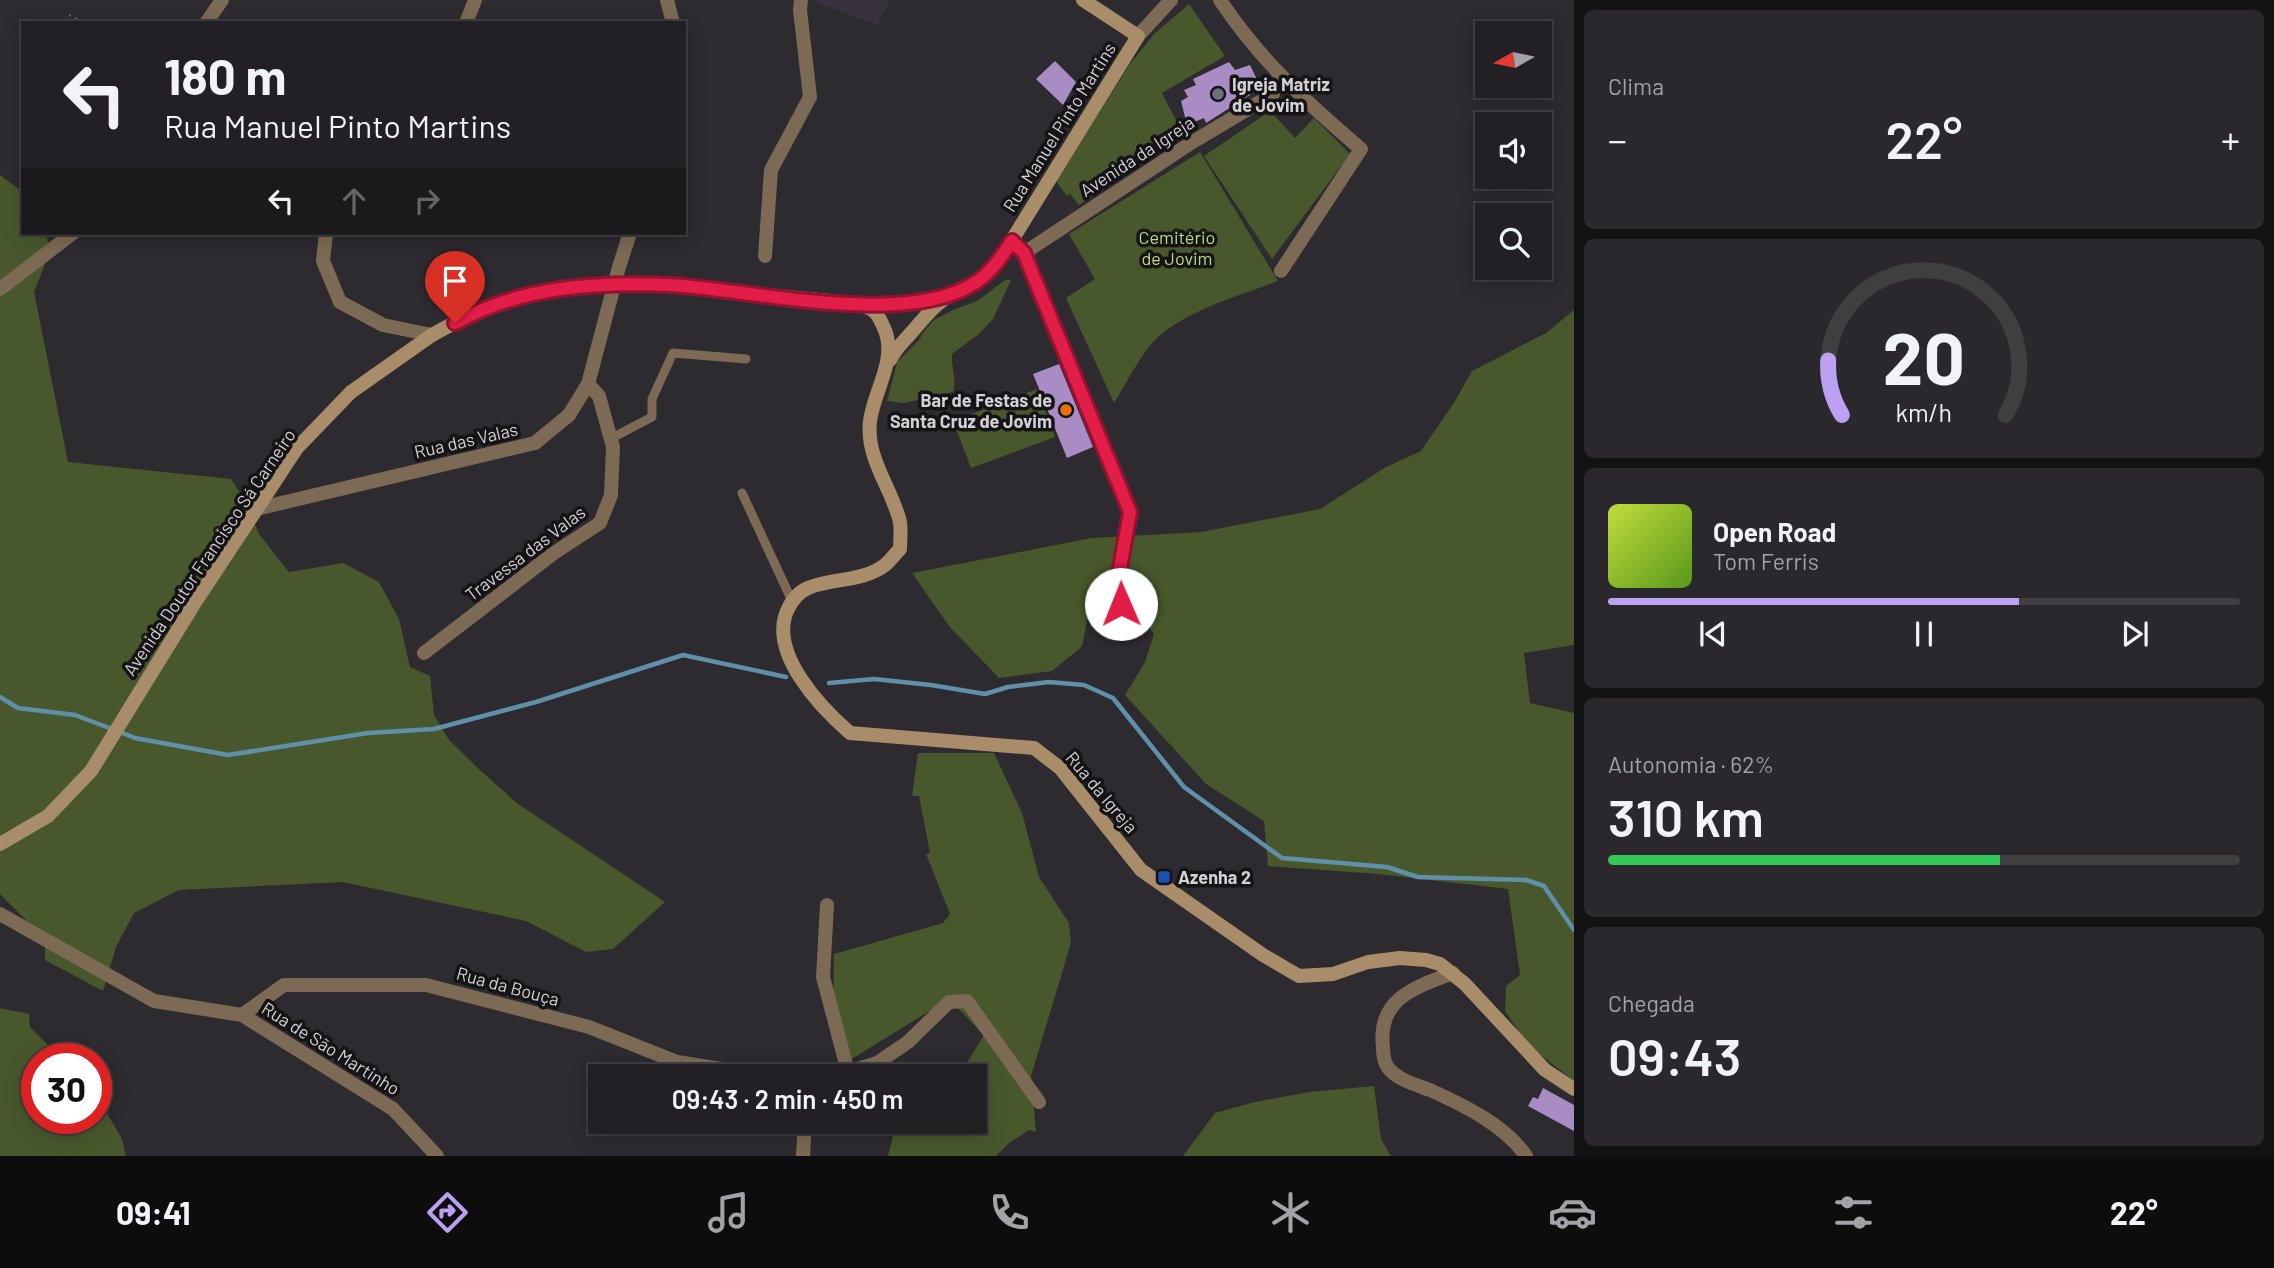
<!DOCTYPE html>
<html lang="pt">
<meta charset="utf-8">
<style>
:root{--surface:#222024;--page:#2a282c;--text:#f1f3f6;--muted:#a2a3a6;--line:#3f3e41;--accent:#bca0f2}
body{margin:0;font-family:Barlow,sans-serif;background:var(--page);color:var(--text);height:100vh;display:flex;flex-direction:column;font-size:26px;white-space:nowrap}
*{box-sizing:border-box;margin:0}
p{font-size:23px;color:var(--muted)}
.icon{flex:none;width:38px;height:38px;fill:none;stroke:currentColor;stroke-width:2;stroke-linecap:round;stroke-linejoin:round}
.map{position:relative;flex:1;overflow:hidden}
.panel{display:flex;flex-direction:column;gap:10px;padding:10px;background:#131214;width:700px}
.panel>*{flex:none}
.hud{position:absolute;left:21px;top:21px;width:665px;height:214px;border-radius:0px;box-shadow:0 4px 18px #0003,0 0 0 2px var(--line);background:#222024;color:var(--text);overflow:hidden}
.needle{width:46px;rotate:261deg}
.tools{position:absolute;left:1475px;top:21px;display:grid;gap:14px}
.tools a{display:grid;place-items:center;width:77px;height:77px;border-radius:0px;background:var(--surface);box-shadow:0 4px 18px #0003,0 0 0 2px var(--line);font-size:35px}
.speed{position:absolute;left:21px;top:1043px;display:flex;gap:14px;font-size:35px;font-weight:700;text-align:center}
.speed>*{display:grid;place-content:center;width:91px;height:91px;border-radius:50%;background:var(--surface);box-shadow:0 4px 18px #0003,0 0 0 2px var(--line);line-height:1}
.speed .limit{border:10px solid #d22;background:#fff;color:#111}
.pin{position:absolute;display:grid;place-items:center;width:60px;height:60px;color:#fff;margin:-72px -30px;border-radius:50% 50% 50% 0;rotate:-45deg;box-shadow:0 0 7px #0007}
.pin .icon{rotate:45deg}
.me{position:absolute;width:77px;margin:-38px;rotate:359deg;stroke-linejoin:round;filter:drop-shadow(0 0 5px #0008)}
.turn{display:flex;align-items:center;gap:24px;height:147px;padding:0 28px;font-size:32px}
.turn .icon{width:91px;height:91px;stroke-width:2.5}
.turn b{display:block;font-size:49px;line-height:60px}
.lanes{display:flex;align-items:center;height:66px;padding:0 28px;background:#0003;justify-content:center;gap:35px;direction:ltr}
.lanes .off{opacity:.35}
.big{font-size:52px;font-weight:600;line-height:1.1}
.panel .widget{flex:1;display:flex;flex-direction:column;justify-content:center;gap:10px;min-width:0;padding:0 24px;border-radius:10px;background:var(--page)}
.panel .dial{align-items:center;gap:0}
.dial svg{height:182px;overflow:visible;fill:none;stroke:var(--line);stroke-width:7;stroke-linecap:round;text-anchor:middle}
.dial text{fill:var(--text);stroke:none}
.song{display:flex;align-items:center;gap:21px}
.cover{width:84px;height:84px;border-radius:10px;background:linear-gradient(135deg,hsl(70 70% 55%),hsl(90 70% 35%))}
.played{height:7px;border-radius:4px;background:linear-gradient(90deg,var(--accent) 65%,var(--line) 65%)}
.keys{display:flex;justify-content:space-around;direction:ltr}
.heat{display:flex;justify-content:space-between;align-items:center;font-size:38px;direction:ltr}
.charge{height:10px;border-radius:5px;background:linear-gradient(90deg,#34c759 62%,var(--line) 0)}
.trip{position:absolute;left:588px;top:1064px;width:399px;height:70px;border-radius:0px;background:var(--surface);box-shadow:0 4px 18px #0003,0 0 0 2px var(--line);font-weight:600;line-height:70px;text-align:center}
.tab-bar{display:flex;height:112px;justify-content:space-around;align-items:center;background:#0e0d0e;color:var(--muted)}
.tab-bar .icon{width:49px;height:49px}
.tab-bar .on{color:var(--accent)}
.tab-bar b{font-size:32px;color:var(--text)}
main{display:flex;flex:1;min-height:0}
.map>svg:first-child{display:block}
.built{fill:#38323e}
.green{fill:#48582c}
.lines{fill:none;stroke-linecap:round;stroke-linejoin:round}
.stream{stroke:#6090a9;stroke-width:4.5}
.building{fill:#aa8cc4}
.path{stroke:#67656a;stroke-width:2.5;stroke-dasharray:2 5;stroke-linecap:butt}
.lane{stroke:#7c6a54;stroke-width:9}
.street{stroke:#7c6a54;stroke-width:14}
.secondary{stroke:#a98d6a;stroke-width:14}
.route-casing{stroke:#92132f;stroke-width:18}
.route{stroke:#e11d48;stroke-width:12}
.worship-dot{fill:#6b7280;stroke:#151316;stroke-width:2.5}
.food-dot{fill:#e8710a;stroke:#151316;stroke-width:2.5}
.transit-dot{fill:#1a4fb4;stroke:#151316;stroke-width:2.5}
.labels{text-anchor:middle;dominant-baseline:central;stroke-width:7;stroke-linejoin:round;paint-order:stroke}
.poi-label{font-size:18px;font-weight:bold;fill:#d3d1d5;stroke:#151316;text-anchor:start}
.street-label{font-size:18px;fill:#d3d1d5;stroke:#151316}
.park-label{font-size:18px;fill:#badb85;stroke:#151316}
</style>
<main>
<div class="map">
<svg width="1574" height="1156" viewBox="0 0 1574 1156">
<rect width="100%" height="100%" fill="#2d2a30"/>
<path class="built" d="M 810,0 L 890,0 L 877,25 Z"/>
<path class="green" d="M 1189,4 L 1225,56 L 1162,93 L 1183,134 L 1079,205 L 1070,194 L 1067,196 L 1056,181 L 1130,64 L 1154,34 Z
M 1270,111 L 1295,138 L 1314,118 L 1350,154 L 1272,259 L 1204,156 Z
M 1200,152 L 1278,281 C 1237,297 1189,309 1156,339 C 1142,352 1125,386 1114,403 L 1066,298 L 1095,279 L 1069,234 Z
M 0,175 L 23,192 L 23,233 L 45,233 L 51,249 L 34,292 L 68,462 L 231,479 L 244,499 L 259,534 L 289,572 L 343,563 L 379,582 L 399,619 L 410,667 L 430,676 L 434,715 L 449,740 L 481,771 L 518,804 L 665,902 L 613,949 L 586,952 L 526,921 L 343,882 L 179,890 L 134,913 L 116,947 L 103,991 L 45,960 L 45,939 L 0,894 Z
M 1005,280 L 1011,280 L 993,319 L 980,333 L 952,354 C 951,368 957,378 953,392 L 904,403 L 887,401 L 897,362 L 919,340 L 924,331 L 934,320 L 953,310 L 977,301 Z
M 1574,310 L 1574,645 L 1524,653 L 1530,703 L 1574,713 L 1574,1081 L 1528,1045 L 1505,1011 L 1506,986 L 1520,975 L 1508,889 L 1378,874 L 1268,866 L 1264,821 L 1206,784 L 1125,695 L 1145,662 L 1154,634 C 1137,609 1125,604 1096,597 L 1088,616 L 1082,646 L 1079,649 L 1052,671 L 999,678 L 949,626 L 912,573 L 1092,538 L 1201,532 L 1320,509 L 1386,467 L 1421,451 L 1455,401 L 1472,371 L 1546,333 Z
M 1037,389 L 1055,437 L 971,468 L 953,421 Z
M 918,753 L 994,753 L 1022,813 L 1039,877 L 1069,923 L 1071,943 L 1031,1076 L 1036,1132 L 1029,1130 L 1009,1143 L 996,1156 L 888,1156 L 894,1132 L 904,1122 L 975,1122 L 975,1076 L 959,1076 L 984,1035 L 949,999 L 850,1060 L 833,1009 L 834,954 L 943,923 L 950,914 L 926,854 L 930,853 L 919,796 L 912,796 Z
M 0,1008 L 29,1014 L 30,1027 L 62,1059 L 37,1059 L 37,1118 L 96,1118 L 96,1095 L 122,1139 L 126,1156 L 0,1156 Z
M 1374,1086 L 1381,1139 L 1391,1156 L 1183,1156 L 1215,1113 L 1255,1102 L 1309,1092 Z"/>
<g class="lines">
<path class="stream" d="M 829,683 L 874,679 L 931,685 L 985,694 L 1008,687 L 1049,682 L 1084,685 L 1113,698 L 1184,787 L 1282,858 L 1387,867 L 1418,877 L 1526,880 L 1544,886 L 1574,930
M 0,697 L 18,708 L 75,715 L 112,729
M 120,732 L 135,738 L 228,755 L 368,733 L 434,729 L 536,702 L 683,655 L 786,677"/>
</g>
<path class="building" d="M 1055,61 L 1076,82 L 1063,105 L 1036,79 Z
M 1229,62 L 1235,70 L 1250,65 L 1261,88 L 1206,123 L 1204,118 L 1187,125 L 1181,101 L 1188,97 L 1184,90 L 1196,85 L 1193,79 Z
M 1059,364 L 1093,447 L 1067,458 L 1033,374 Z
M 1543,1088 L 1574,1105 L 1574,1131 L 1528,1106 L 1533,1097 L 1538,1099 Z"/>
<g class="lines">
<path class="path" d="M 69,15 L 85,23"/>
<path class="lane" d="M 610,439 L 652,417 L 652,399 L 673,353 L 746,359
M 742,493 L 792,601"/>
<path class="street" d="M 667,0 L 673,23
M 1220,0 C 1258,58 1309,105 1361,149 L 1281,271
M 206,23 L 222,0
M 466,23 L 475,0
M 1138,36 L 1171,0
M 326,233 L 323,261 L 340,302 L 383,325 L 432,335
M 1011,241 L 1024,253 L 1130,512 L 1117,585 L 1124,623
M 1024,253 L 1191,143 L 1273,94
M 765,256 L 771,170 L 810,97 L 800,10 L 801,0
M 0,289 L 73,233
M 256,509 L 535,443 L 569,415 L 588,384 L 619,267 L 630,233
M 424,653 L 554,553 L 600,523 L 611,495 L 613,447 L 599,396 L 588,384
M 827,905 L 823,977 L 848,1072
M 0,914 L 154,1001 L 242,1015 L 393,1109 L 437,1156
M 1453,973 C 1416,987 1377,998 1383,1047 C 1383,1055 1384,1065 1391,1071 C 1401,1081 1417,1085 1430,1090 C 1463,1105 1505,1125 1526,1156
M 242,1015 L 284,985 L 426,985 L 589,1027 L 677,1062 L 765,1076
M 835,1076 L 877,1063 L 908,1042 L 949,1002 L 967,1001 L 1039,1102
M 803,1156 L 805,1122"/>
<path class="secondary" d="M 864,306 C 877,310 879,317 884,328 C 898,359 874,390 870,421 C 866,457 889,484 899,518 C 902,527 900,539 900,549 C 895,554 890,561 885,565 C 863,582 832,578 808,588 C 798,592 791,602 787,611 C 769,653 820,707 850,733 L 1034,748 L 1060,768 L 1141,870 L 1263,955 L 1299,976 L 1333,974 L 1368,962 L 1400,958 L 1426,960 L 1440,964 L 1465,984 L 1545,1070 L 1574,1089
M 890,360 C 896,348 903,342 911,333 C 922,321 930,309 943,300
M 0,844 L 48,816 L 91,771 L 194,604 L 297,448 L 351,392 L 432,335 L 478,310 L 534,293 L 578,286 L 674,286 L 872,305 L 926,302 L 948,297 L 976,283 L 992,269 L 1001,258 L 1138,36 L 1083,0"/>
</g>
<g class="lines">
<defs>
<path id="route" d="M 455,323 C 522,286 596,282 671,285 C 754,290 909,329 978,281 C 993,270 1002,256 1012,241 L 1024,253 L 1130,512 L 1117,585 L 1121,604"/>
</defs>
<use href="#route" class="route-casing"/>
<use href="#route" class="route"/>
</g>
<circle class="worship-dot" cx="1218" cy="94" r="7"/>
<circle class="food-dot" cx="1066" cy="410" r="7"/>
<rect class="transit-dot" x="1157" y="870" width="14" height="14" rx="3.5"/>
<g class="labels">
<g class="poi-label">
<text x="1232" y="84">Igreja Matriz<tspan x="1232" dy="21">de Jovim</tspan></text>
<text x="1052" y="400" text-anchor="end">Bar de Festas de<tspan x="1052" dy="21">Santa Cruz de Jovim</tspan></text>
<text x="1178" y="877">Azenha 2</text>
</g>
<g class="street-label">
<text transform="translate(1059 127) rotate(-58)">Rua Manuel Pinto Martins</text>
<text transform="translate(1137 156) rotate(-33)">Avenida da Igreja</text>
<text transform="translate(466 440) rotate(-13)">Rua das Valas</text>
<text transform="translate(209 552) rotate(-56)">Avenida Doutor Francisco Sá Carneiro</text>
<text transform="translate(525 553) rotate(-37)">Travessa das Valas</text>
<text transform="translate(1102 792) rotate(50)">Rua da Igreja</text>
<text transform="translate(508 986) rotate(15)">Rua da Bouça</text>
<text transform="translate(331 1048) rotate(32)">Rua de São Martinho</text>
</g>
<g class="park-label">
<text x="1177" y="237">Cemitério<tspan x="1177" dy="21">de Jovim</tspan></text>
</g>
</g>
</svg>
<div class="tools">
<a><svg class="needle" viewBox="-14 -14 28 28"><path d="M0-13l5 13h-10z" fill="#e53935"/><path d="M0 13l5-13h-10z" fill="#a2a3a6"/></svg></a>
<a><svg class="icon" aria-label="sound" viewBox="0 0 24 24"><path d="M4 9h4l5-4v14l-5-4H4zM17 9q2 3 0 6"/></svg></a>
<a><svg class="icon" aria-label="search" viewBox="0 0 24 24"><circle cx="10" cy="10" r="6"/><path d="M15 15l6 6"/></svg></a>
</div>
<div class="speed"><div class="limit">30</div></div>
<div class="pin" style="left:455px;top:323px;background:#d93025"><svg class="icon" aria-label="arrive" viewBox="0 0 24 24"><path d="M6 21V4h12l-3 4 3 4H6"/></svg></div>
<svg class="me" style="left:1121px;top:604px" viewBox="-20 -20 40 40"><circle r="19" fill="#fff"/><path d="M0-13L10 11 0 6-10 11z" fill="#e11d48"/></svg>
<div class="trip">09:43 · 2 min · 450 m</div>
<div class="hud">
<div class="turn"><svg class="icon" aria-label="left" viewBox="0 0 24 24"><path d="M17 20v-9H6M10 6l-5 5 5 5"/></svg><div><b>180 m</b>Rua Manuel Pinto Martins</div></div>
<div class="lanes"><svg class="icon" aria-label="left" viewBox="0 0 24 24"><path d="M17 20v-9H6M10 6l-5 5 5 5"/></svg><svg class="icon off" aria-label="ahead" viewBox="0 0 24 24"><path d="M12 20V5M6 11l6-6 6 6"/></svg><svg class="icon off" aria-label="right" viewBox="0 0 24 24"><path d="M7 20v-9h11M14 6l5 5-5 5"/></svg></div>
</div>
</div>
<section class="panel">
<div class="widget"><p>Clima</p>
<div class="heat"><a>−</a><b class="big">22°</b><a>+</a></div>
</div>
<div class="widget dial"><svg viewBox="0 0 100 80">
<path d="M14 69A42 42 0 1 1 86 69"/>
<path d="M14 69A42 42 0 0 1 8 45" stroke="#bca0f2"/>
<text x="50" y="56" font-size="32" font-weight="700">20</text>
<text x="50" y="72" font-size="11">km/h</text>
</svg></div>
<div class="widget">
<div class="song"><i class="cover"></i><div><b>Open Road</b><p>Tom Ferris</p></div></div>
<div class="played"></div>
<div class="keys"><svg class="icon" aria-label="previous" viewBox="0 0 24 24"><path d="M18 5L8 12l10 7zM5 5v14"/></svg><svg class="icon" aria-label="pause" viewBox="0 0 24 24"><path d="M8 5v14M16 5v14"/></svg><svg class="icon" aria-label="next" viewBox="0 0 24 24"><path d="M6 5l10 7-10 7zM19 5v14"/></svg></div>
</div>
<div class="widget"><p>Autonomia · 62%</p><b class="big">310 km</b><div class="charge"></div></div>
<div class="widget"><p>Chegada</p><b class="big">09:43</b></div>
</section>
</main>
<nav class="tab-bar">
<b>09:41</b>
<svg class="icon on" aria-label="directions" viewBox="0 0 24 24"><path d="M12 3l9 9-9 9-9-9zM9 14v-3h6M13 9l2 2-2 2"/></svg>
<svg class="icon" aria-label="music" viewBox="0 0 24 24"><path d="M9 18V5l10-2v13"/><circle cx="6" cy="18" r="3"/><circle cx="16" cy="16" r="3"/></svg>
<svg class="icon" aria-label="phone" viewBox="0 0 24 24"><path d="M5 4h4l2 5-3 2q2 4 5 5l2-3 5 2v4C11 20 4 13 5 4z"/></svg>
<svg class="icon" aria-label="climate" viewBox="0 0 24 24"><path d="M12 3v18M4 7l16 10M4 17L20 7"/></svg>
<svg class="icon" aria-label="car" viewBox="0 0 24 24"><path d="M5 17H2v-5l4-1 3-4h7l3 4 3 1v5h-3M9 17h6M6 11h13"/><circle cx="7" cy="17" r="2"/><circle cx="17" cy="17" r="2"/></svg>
<svg class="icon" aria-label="filters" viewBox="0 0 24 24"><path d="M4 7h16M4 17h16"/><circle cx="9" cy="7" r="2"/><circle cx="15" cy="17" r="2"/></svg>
<b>22°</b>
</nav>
